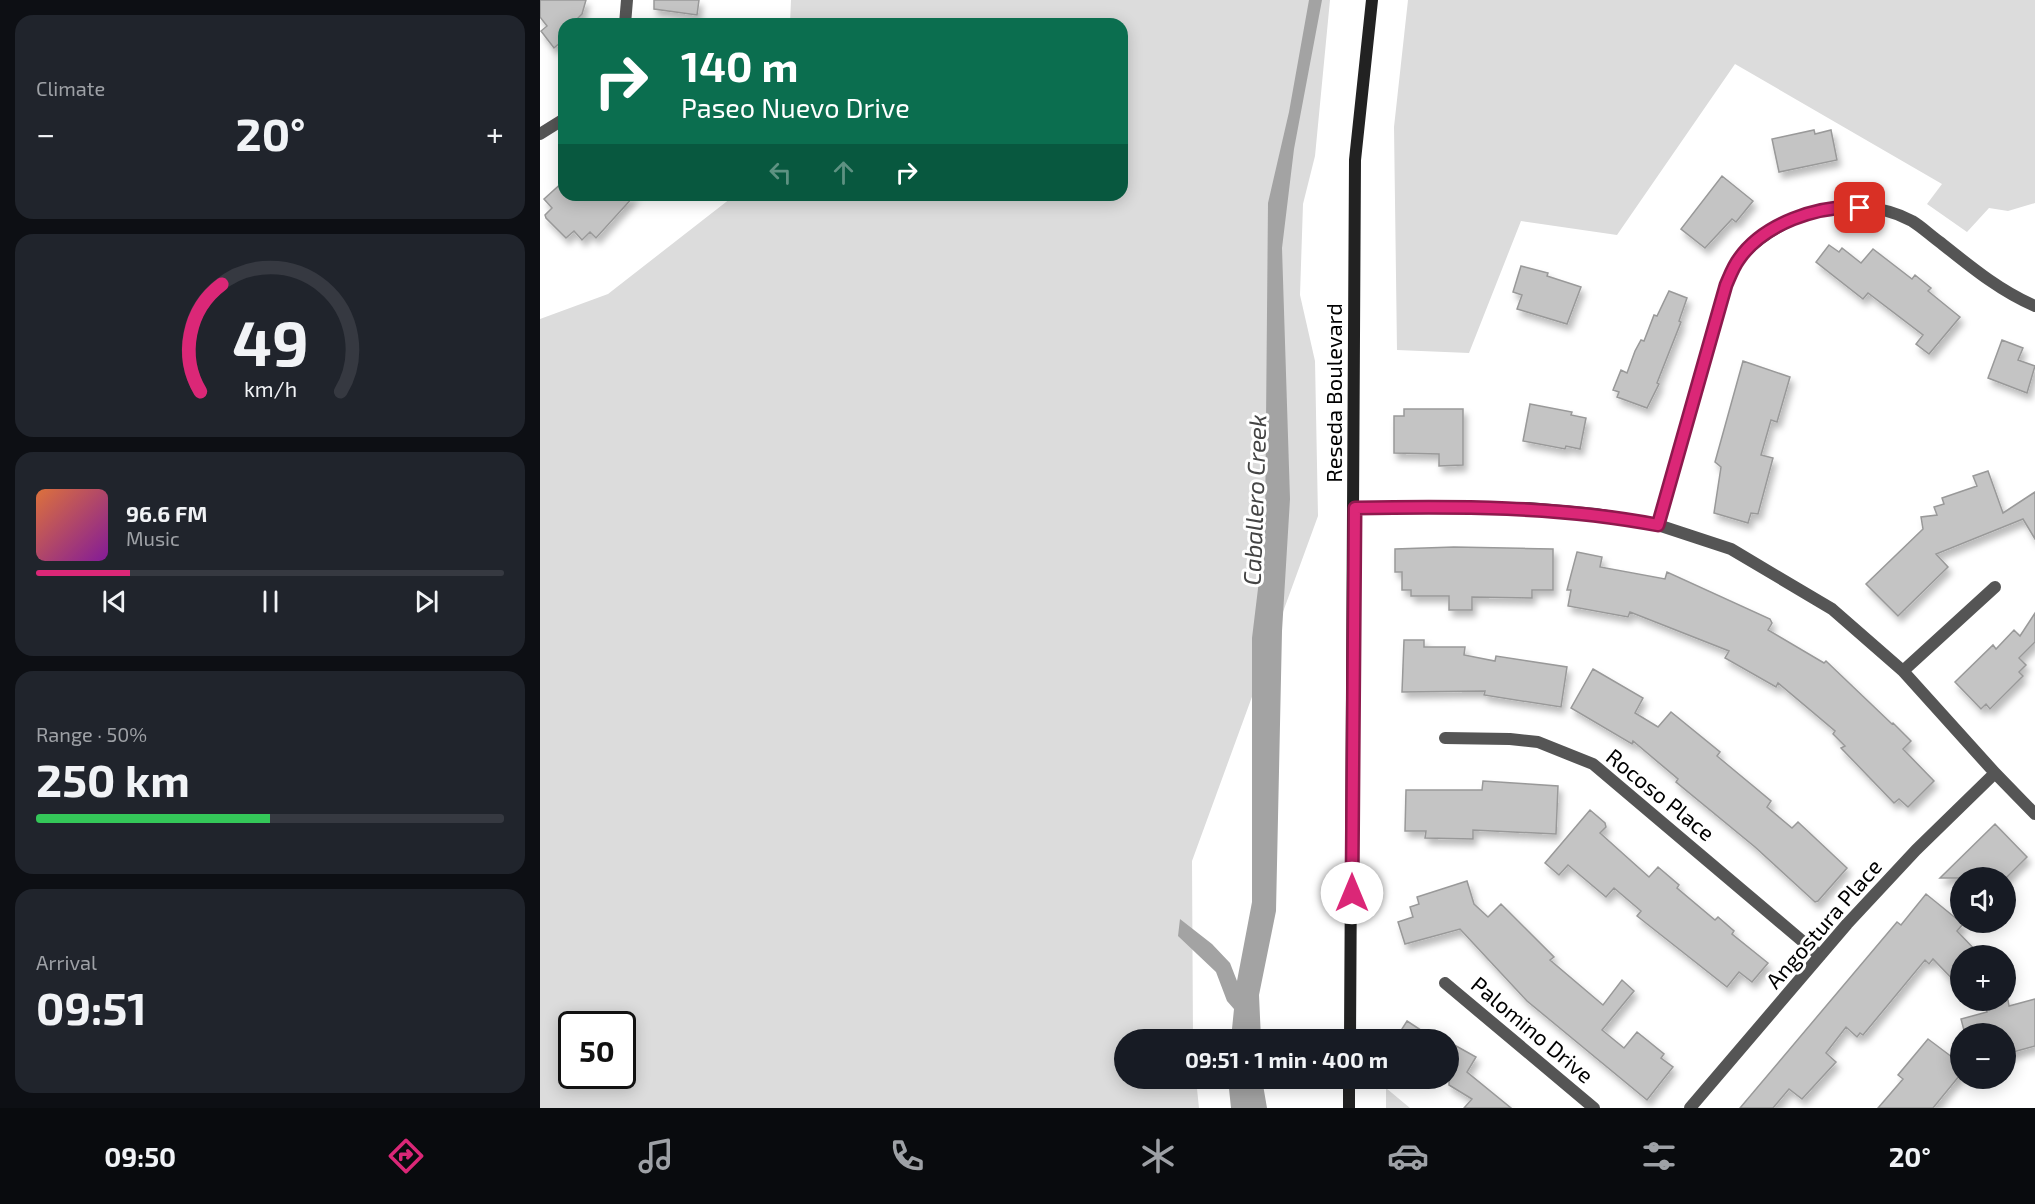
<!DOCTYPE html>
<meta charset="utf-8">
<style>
:root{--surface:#171b24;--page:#20242c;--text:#f1f3f6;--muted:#9ea1a6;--line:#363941;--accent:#db2777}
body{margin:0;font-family:"Exo 2",sans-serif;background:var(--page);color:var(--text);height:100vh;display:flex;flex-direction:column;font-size:22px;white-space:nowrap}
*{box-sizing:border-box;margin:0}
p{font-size:20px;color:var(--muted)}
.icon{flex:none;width:33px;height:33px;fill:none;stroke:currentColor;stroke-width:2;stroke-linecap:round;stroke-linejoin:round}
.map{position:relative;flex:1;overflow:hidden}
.drawer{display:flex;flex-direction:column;gap:15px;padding:15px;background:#0d0f14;width:540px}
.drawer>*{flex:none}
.banner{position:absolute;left:18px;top:18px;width:570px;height:183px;border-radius:18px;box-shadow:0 3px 15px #0003;background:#0b6e4f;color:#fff;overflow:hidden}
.tools{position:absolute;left:1410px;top:867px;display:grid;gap:12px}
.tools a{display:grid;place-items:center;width:66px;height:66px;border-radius:50%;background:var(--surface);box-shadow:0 3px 15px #0003;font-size:30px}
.speed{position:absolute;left:18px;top:1011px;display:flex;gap:12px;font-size:30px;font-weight:700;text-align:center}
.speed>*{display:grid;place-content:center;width:78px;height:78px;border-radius:50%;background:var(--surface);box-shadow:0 3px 15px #0003;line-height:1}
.speed .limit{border:3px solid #111;border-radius:9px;background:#fff;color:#111}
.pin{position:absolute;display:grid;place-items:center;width:51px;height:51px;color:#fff;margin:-26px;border-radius:12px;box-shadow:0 3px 9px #0006}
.me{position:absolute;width:66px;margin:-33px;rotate:0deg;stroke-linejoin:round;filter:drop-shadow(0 0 4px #0008)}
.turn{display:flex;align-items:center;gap:21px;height:126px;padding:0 24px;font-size:27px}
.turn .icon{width:78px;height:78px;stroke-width:2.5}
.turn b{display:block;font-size:42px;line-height:51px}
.lanes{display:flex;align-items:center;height:57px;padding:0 24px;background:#0003;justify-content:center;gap:30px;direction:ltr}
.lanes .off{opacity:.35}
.big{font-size:45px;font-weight:700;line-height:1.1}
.drawer .widget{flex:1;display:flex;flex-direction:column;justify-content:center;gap:9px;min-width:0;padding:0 21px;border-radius:18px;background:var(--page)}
.drawer .dial{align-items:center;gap:0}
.dial svg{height:156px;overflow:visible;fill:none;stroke:var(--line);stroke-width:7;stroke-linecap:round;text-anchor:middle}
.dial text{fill:var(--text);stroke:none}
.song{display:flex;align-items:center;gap:18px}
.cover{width:72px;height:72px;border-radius:9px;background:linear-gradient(135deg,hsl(20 70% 55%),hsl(290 70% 35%))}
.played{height:6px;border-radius:3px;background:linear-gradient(90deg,var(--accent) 20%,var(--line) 20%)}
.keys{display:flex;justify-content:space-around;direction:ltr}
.heat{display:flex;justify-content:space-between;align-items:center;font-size:33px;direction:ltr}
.charge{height:9px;border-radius:4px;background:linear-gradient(90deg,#34c759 50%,var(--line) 0)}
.trip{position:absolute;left:574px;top:1029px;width:345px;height:60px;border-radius:30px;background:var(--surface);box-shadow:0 3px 15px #0003;font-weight:700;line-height:60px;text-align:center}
.tabs{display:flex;height:96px;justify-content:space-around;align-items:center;background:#090b0e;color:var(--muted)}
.tabs .icon{width:42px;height:42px}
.tabs .selected{color:var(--accent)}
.tabs b{font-size:27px;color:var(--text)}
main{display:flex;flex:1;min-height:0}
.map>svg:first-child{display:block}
.green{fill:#dcdcdc;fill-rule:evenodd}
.water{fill:#a3a3a3}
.building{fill:#c4c4c4;stroke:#999;stroke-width:1.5;filter:url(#shadow)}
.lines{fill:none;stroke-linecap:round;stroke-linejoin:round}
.street{stroke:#555;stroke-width:12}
.secondary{stroke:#222;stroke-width:12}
.route-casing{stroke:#8e194d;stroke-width:15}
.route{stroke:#db2777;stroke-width:10}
.labels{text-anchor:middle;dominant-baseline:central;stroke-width:6;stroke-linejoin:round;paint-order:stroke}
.street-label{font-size:22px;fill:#000;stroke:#fff}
.water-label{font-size:24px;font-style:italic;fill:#444;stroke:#fff}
</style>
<main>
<section class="drawer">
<div class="widget"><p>Climate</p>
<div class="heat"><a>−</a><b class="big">20°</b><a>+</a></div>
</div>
<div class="widget dial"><svg viewBox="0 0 100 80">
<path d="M14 69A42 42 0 1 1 86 69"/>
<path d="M14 69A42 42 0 0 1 25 14" stroke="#db2777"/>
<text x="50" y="56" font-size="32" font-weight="700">49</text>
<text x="50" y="72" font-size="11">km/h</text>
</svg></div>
<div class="widget">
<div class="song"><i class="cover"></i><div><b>96.6 FM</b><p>Music</p></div></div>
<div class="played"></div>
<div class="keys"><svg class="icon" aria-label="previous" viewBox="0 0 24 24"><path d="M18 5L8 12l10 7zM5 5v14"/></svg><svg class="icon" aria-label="pause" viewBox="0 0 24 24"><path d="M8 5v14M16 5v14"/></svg><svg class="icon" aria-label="next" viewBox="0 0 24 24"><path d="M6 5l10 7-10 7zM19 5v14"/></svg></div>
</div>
<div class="widget"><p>Range · 50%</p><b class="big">250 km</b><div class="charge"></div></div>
<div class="widget"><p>Arrival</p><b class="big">09:51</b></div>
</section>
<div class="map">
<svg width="1495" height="1108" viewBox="0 0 1495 1108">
<defs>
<filter id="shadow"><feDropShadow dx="3.5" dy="6" stdDeviation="3" flood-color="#0004"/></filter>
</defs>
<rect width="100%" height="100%" fill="#fff"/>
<path class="green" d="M 251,0 L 790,0 L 775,156 L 763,204 L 760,295 L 775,361 L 778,516 L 652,861 L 653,1039 L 585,1040 L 585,1078 L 656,1079 L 659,1108 L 0,1108 L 0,319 L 68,294 L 195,195 L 582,195 L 582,24 L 250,24 ZM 32,1024 L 82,1024 L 82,1076 L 32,1076 Z
M 868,0 L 1495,0 L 1495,203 L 1468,211 L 1449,208 L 1427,232 L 1387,204 L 1402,184 L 1195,64 L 1077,235 L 981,221 L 929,353 L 857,350 L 854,127 Z
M 846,1088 L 870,1108 L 846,1108 Z"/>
<path class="water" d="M 769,0 L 782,0 L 754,149 L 742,248 L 750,499 L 742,631 L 736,911 L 719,995 L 721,1039 L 691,1039 L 694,1009 L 687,1001 L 676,972 L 638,936 L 640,919 L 672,944 L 690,963 L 697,981 L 712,902 L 712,638 L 725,531 L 728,203 L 749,112 Z
M 688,1079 L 722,1079 L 727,1108 L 691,1108 Z"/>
<path class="building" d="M 0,0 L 46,0 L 42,14 L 38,18 L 43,24 L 24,24 L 24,46 L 21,42 L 14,48 L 1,31 L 7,26 L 0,17 Z
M 114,0 L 159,0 L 157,15 L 114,9 Z
M 1274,130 L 1275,134 L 1291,130 L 1297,160 L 1239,172 L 1232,139 Z
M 1182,176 L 1213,201 L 1196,222 L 1192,219 L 1165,248 L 1141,229 Z
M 24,181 L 24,195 L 95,195 L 56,238 L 50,232 L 42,240 L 34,231 L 26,238 L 6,218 L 5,215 L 12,208 L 4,199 Z
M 1289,245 L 1299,252 L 1302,248 L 1321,263 L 1333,249 L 1372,279 L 1375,275 L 1391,288 L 1388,291 L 1420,317 L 1389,354 L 1376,344 L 1383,335 L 1328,293 L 1323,299 L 1276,262 Z
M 981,266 L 1008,273 L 1007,276 L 1041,287 L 1027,324 L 977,309 L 982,295 L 973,292 Z
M 1129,291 L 1147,298 L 1139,321 L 1141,322 L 1117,383 L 1119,384 L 1107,408 L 1077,397 L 1079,392 L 1073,390 L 1081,370 L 1087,373 L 1095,351 L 1101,340 L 1104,341 L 1114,315 L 1117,316 Z
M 1462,340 L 1483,348 L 1478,360 L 1495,366 L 1487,393 L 1448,378 Z
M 1203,361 L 1250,377 L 1237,422 L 1231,420 L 1221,455 L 1233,458 L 1218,514 L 1211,513 L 1208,523 L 1174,513 L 1181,467 L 1175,462 Z
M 990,404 L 1032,412 L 1031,415 L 1046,418 L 1040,449 L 1026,446 L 1025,449 L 983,441 Z
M 864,409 L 923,409 L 923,465 L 899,466 L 899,454 L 854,453 L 854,416 L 864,416 Z
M 1448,471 L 1463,513 L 1495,492 L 1495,539 L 1483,519 L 1396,554 L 1408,567 L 1358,616 L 1326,584 L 1383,529 L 1381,517 L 1397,515 L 1394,507 L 1404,504 L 1402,498 L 1437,486 L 1433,476 Z
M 914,547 L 1013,549 L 1013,590 L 992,590 L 992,598 L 932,597 L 932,610 L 909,610 L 909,596 L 871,596 L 871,590 L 862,590 L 862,572 L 855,572 L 855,549 Z
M 1037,552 L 1062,557 L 1060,567 L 1125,579 L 1127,572 L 1230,619 L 1232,623 L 1228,630 L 1284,663 L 1286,661 L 1352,724 L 1353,723 L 1371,741 L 1363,749 L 1394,781 L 1368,807 L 1359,799 L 1354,803 L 1301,748 L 1305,746 L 1293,734 L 1295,731 L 1238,683 L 1236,687 L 1185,658 L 1189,651 L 1090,612 L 1088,617 L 1028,606 L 1031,590 L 1027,590 Z
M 1495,613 L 1495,642 L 1479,658 L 1486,665 L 1479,672 L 1483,676 L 1450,709 L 1446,704 L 1441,709 L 1415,682 L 1453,645 L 1456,649 L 1474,630 L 1480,636 Z
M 864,640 L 884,640 L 884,647 L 925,647 L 924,655 L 955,661 L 956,656 L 1027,667 L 1021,707 L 944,695 L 945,691 L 862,692 Z
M 1053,669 L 1103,698 L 1095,713 L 1118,727 L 1131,712 L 1180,752 L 1177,756 L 1231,801 L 1227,807 L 1252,828 L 1258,822 L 1307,868 L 1278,901 L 1275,902 L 1215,847 L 1136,782 L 1138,779 L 1093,741 L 1092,744 L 1031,708 Z
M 943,781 L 1018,786 L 1016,834 L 933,830 L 933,839 L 885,838 L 886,831 L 865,831 L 866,790 L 942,790 Z
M 1050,810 L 1065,823 L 1066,827 L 1060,833 L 1109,877 L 1118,867 L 1139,885 L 1137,888 L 1175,920 L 1178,917 L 1194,931 L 1192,934 L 1228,963 L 1212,982 L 1199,972 L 1187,987 L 1097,916 L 1101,911 L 1074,888 L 1066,897 L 1028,865 L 1019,875 L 1005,863 Z
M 1455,824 L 1487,857 L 1466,878 L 1400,878 Z
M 927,881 L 934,904 L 948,917 L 961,904 L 1014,957 L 1010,960 L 1063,1005 L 1082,980 L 1094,991 L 1062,1030 L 1084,1048 L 1097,1032 L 1124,1054 L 1121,1058 L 1133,1067 L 1107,1100 L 987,1001 L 920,929 L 865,944 L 858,922 L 873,917 L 870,907 L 879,904 L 877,897 Z
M 1386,894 L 1423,924 L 1417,931 L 1441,956 L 1420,956 L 1420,987 L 1393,959 L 1389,964 L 1385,960 L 1323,1035 L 1320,1033 L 1317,1037 L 1306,1027 L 1286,1053 L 1296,1062 L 1262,1099 L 1249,1089 L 1233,1108 L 1200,1108 L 1357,922 L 1361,925 Z
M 1495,999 L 1495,1046 L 1466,1054 L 1466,1034 L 1425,1034 L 1421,1019 L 1447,1012 L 1444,1000 L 1468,1000 L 1469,1006 Z
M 867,1021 L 896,1040 L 855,1040 Z
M 1388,1039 L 1420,1063 L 1420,1075 L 1393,1108 L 1338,1108 L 1363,1079 L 1358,1075 Z
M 909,1042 L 936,1057 L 927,1072 L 971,1108 L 924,1108 L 932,1099 L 909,1085 Z"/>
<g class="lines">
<path class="street" d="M 85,24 L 87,0
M 0,134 L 24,119
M 815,508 L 989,508 L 1056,514 L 1118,525 L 1191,549 L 1292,609 L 1363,671 L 1455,773 L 1495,814
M 1118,525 L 1186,285 C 1190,276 1194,264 1201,257 C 1242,211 1316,191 1372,221 C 1382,227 1391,236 1401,243 C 1431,267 1460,291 1495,306
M 1363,671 L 1455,587
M 905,738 L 970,739 L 998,742 L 1053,764 L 1280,956
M 905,983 L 1054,1108
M 1150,1108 L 1307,924 L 1376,850 L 1455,773"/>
<path class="secondary" d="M 810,1040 L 815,160 L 832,0
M 809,1108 L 809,1078"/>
</g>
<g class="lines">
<defs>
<path id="route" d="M 812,893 L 815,508 C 917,506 1018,506 1118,525 L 1186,285 C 1190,276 1193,267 1199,259 C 1223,224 1279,204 1320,208"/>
</defs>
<use href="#route" class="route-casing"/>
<use href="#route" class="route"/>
</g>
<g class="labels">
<g class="street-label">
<text transform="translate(793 393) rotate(-90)">Reseda Boulevard</text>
<text transform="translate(1121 794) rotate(39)">Rocoso Place</text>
<text transform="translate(1283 923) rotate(-49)">Angostura Place</text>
<text transform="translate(993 1029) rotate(40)">Palomino Drive</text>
</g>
<g class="water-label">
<text transform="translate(714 500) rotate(-88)">Caballero Creek</text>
</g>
</g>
</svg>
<div class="tools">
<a><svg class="icon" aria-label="sound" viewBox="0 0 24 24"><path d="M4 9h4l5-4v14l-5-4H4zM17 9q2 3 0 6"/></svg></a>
<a>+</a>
<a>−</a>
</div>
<div class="speed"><div class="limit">50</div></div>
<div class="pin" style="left:1320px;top:208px;background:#d93025"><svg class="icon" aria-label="arrive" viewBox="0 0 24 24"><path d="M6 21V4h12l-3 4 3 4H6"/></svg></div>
<svg class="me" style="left:812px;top:893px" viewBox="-20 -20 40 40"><circle r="19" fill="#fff"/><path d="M0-13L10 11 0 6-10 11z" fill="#db2777"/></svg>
<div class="trip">09:51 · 1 min · 400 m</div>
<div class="banner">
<div class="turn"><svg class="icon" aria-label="right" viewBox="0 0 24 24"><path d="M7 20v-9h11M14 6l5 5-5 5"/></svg><div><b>140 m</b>Paseo Nuevo Drive</div></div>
<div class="lanes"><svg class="icon off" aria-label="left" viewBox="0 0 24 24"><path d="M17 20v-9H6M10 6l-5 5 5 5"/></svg><svg class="icon off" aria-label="ahead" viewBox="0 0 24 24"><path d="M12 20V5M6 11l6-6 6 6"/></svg><svg class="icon" aria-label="right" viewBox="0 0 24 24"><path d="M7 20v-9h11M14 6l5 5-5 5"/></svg></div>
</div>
</div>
</main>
<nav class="tabs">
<b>09:50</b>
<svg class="icon selected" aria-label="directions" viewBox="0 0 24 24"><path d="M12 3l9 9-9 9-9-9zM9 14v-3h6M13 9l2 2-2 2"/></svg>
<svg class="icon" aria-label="music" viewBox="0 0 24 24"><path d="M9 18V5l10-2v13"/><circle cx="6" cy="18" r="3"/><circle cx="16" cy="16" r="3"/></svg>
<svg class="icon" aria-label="phone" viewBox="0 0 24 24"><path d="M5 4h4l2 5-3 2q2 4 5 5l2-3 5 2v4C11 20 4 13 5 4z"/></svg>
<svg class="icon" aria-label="climate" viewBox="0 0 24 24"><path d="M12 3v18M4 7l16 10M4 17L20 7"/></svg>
<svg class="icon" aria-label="car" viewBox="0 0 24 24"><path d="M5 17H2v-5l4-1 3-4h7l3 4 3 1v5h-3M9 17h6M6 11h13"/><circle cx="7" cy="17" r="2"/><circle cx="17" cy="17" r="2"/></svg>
<svg class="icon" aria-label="filters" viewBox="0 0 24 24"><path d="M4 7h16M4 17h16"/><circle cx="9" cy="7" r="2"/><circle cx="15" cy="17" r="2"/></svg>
<b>20°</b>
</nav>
